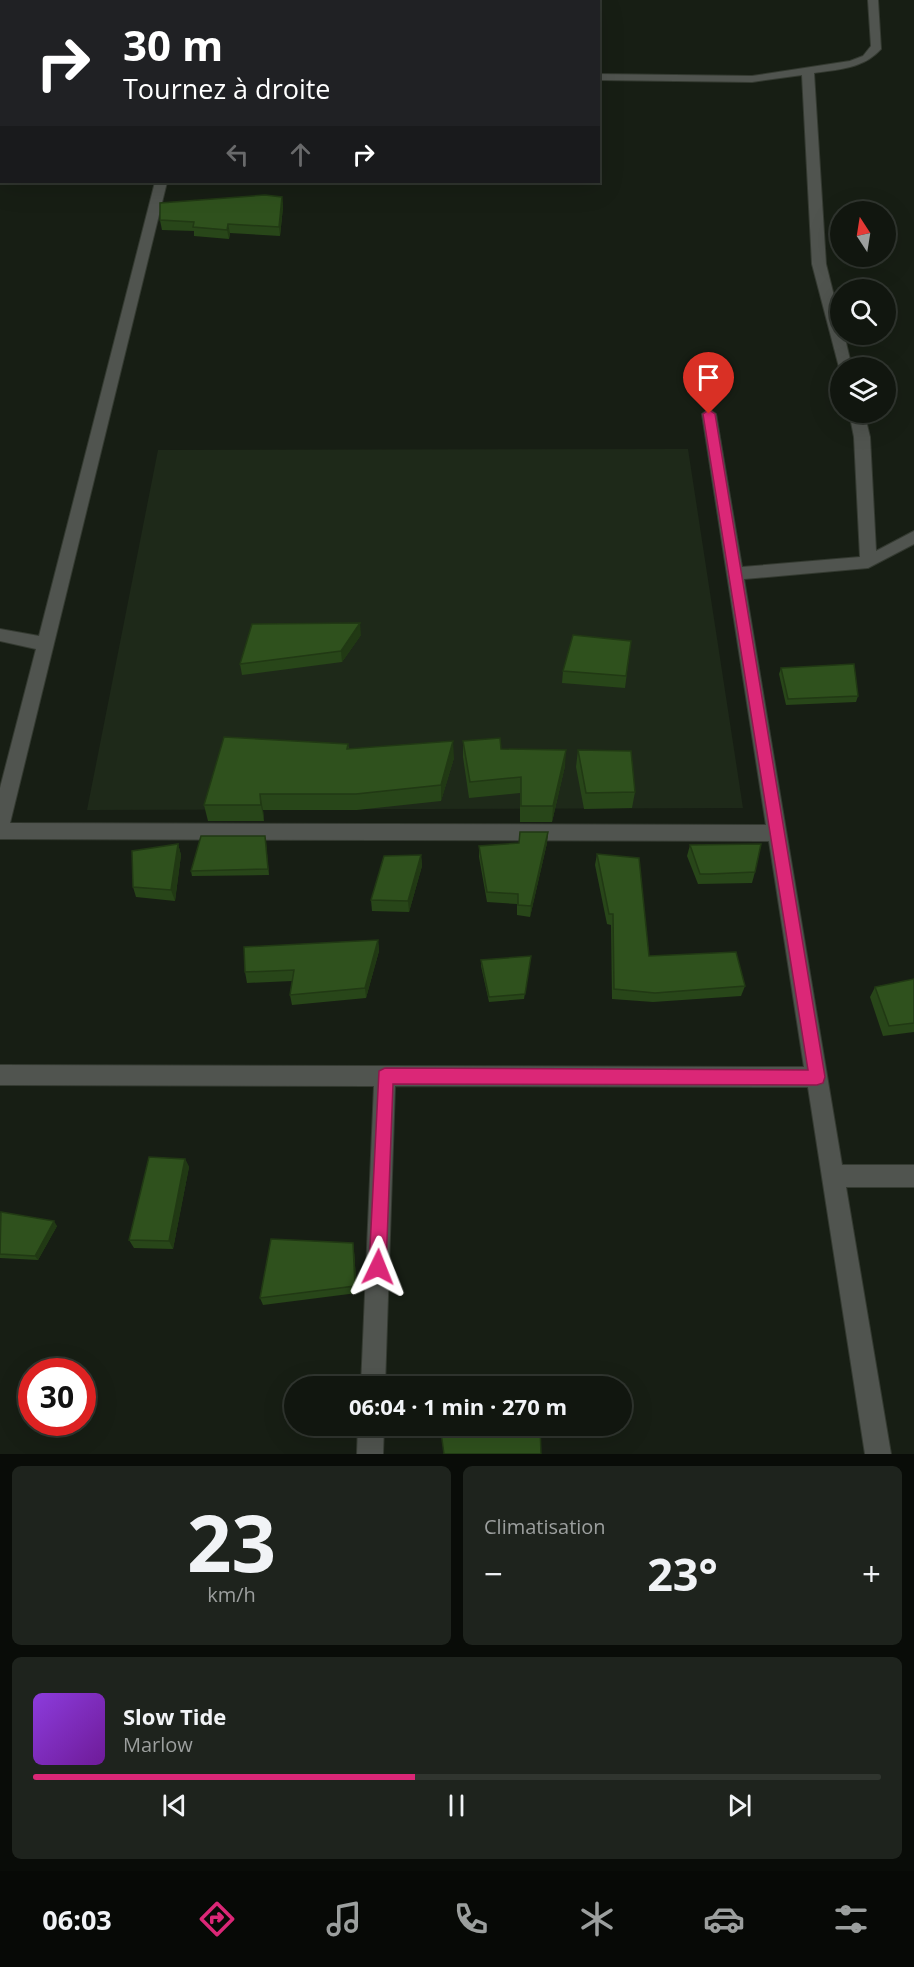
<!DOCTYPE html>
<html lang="fr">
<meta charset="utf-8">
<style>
:root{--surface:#11160f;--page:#1e231d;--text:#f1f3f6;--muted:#9c9f9e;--line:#30352f;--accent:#db2777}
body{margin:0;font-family:"Open Sans",sans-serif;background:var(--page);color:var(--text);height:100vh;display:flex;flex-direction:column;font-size:22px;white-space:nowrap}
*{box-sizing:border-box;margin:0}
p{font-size:20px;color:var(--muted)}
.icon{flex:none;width:33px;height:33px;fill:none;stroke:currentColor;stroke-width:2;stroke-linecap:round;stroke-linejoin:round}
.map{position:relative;height:1454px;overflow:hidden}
.details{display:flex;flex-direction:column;gap:12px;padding:12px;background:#090c08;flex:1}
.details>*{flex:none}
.banner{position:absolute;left:0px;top:0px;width:600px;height:183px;box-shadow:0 6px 24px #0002,0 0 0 2px var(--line);background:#202124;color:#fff;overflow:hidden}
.needle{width:39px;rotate:348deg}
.controls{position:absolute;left:830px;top:201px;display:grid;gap:12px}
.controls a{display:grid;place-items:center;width:66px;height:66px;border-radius:50%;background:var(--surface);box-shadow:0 6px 24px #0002,0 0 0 2px var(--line);font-size:30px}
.speed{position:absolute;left:18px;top:1358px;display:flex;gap:12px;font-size:30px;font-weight:700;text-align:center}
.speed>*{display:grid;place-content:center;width:78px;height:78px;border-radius:50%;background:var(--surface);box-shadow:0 6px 24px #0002,0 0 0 2px var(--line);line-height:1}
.speed .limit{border:9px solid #d22;background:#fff;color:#111}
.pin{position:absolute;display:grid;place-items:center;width:51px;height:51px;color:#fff;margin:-62px -26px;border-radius:50% 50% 50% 0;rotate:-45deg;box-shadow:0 0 6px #0007}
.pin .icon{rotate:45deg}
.me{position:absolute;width:66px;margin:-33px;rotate:2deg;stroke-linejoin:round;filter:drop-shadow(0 0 4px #0008)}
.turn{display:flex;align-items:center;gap:21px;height:126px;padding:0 24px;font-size:27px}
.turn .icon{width:78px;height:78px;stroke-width:2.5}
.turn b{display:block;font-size:42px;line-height:51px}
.lanes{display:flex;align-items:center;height:57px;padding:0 24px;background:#0003;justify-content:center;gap:30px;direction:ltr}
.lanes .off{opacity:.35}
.big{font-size:45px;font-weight:700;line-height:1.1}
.details .card{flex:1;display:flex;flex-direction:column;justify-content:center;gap:9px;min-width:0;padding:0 21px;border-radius:9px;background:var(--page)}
.details .dial{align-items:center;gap:0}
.dial b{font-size:78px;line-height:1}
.song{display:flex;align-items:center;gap:18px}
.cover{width:72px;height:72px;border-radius:9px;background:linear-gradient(135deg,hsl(270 70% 55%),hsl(280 70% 35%))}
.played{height:6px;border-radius:3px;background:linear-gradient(90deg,var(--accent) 45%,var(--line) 45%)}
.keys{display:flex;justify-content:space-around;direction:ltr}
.heat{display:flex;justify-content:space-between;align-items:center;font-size:33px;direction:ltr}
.details .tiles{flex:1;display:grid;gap:12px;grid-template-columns:1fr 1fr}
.card:last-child{grid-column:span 2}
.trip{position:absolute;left:284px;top:1376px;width:348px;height:60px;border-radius:30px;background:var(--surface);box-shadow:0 6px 24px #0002,0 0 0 2px var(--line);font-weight:700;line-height:60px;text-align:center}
.tab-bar{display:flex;height:96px;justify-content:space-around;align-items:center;background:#070906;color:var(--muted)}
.tab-bar .icon{width:42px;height:42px}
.tab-bar .current{color:var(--accent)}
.tab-bar b{font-size:27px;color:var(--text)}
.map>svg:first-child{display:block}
.built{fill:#1e2919}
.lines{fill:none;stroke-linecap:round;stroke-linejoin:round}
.minor-casing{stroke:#343a31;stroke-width:2}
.minor{fill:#50544f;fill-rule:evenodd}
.wall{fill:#284619}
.shaded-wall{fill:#213914}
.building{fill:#2f511d;stroke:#213914;stroke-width:1.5}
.route{fill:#db2777;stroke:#8e194d;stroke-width:1.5}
</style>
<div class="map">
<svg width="914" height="1454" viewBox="0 0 914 1454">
<rect width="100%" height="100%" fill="#171e14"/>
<path class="built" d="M 688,449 L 743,808 L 87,810 L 158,450 Z"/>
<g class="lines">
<defs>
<path id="minor" d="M 503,0 L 513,0 L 514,2 L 503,2 Z
M 868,0 L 878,0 L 881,49 C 863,69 839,69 814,73 L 826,264 L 840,320 L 840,334 L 844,334 L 852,368 L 840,368 L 840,371 L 812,264 L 802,75 L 752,82 L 598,80 L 598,74 L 752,76 L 850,61 L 863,56 L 871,46 Z
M 155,182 L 167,182 L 10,823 L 766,825 L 702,414 L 709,409 L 716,414 L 742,567 L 860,557 L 854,437 L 849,412 L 864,412 L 870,437 L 876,551 L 914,531 L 914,544 L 868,568 L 744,579 L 842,1165 L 914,1165 L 914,1187 L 846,1187 L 891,1454 L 865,1454 L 808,1087 L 395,1086 L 385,1386 L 361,1386 L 374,1086 L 0,1085 L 0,1065 L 804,1067 L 769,841 L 0,839 L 0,788 L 36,649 L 0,641 L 0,629 L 39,636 Z
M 358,1425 L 384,1425 L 383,1454 L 357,1454 Z"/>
</defs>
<use href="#minor" class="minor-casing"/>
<use href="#minor" class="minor"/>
</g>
<path class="wall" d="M 282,197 L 283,207 L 280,236 L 230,233 L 229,239 L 194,236 L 194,231 L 162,230 L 160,220 Z
M 361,635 L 342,662 L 242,675 L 240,664 Z
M 631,641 L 625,688 L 562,683 L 563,671 Z
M 781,668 L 858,696 L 856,702 L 786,705 L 779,674 Z
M 463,741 L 501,749 L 565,766 L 552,822 L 520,822 L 520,793 L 469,798 L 463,757 Z
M 348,744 L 349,749 L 454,758 L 441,801 L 357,810 L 263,810 L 264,821 L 208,821 L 204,805 Z
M 578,750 L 635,792 L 632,808 L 584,809 L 576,767 Z
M 548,832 L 547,843 L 530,917 L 517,915 L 517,904 L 487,902 L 479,857 L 479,846 L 519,844 Z
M 266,842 L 269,875 L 192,876 L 191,871 Z
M 178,844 L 181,855 L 175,901 L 136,897 L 133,887 Z
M 690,845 L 755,872 L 752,883 L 698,884 L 687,856 Z
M 597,854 L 649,956 L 745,986 L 741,996 L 653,1002 L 612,999 L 611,925 L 607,924 L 595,865 Z
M 421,855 L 422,866 L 409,912 L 372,911 L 371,900 Z
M 378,940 L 379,951 L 366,998 L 292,1005 L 290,995 L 292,981 L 247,983 L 245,972 Z
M 531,956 L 524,999 L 489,1002 L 481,966 L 481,960 Z
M 914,979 L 914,1032 L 883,1036 L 870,997 L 875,987 Z
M 185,1159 L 189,1167 L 173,1249 L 134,1248 L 129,1240 Z
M 0,1213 L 57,1226 L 38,1260 L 0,1258 Z
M 353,1243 L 354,1251 L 357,1293 L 263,1305 L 260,1298 Z"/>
<path class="shaded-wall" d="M 282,197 L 283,207 L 280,236 L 279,227 Z
M 228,224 L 230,233 L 229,239 L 227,230 Z
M 360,623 L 361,635 L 342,662 L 341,651 Z
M 453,741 L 454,758 L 441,801 L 441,785 Z
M 566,750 L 565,766 L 552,822 L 553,806 Z
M 260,794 L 263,810 L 264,821 L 261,805 Z
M 548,832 L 547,843 L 530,917 L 531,906 Z
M 178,844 L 181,855 L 175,901 L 171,890 Z
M 421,855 L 422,866 L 409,912 L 408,901 Z
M 378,940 L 379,951 L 366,998 L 365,988 Z
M 185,1159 L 189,1167 L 173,1249 L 169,1241 Z
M 54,1221 L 57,1226 L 38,1260 L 35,1256 Z
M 353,1243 L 354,1251 L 357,1293 L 355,1286 Z"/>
<path class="building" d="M 419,0 L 458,0 L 458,2 L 419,2 Z
M 265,195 L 282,197 L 279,227 L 228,224 L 227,230 L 193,227 L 194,222 L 160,220 L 160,203 Z
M 360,623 L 341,651 L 240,664 L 252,624 Z
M 573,635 L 631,641 L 626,676 L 563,671 Z
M 854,664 L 858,696 L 788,699 L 781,668 Z
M 224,737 L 348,744 L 347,749 L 453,741 L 441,785 L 356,794 L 260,794 L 261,805 L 204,805 Z
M 500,738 L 501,749 L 566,750 L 553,806 L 521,806 L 521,777 L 470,782 L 463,741 Z
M 578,750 L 631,751 L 635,792 L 586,793 Z
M 520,832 L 548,832 L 531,906 L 518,905 L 518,894 L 487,892 L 479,846 L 519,843 Z
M 201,836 L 265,836 L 268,869 L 191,871 Z
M 178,844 L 171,890 L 133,887 L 132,851 Z
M 761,844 L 755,872 L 710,874 L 700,874 L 690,845 Z
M 597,854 L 639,858 L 649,956 L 736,952 L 745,986 L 655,993 L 614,989 L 613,914 L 609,914 Z
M 421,855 L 408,901 L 371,900 L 384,856 Z
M 378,940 L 365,988 L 290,995 L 294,970 L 245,972 L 244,947 Z
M 531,956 L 525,994 L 489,997 L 481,960 Z
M 914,979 L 914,1023 L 889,1026 L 875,987 Z
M 149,1157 L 185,1159 L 169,1241 L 129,1240 Z
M 1,1212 L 54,1221 L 35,1256 L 0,1254 Z
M 271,1239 L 353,1243 L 355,1286 L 260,1298 Z
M 440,1425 L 540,1425 L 541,1454 L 444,1454 Z"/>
<path class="route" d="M 709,410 L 715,414 L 825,1077 L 823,1083 L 817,1085 L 393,1084 L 386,1267 L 384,1273 L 378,1276 L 371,1273 L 369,1267 L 379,1071 L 385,1068 L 808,1070 L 703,414 Z"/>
</svg>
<div class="controls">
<a><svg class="needle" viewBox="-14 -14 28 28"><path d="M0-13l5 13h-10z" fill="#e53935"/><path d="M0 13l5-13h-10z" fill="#9c9f9e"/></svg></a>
<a><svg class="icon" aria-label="search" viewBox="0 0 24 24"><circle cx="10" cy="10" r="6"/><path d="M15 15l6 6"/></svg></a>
<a><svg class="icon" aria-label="layers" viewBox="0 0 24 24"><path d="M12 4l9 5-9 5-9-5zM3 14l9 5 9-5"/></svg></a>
</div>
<div class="speed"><div class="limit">30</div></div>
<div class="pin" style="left:709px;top:414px;background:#d93025"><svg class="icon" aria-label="arrive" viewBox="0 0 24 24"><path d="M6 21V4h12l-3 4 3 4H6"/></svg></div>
<svg class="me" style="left:378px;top:1267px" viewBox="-20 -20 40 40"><path d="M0-17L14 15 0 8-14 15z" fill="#db2777" stroke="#fff" stroke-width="4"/></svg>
<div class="trip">06:04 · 1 min · 270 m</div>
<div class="banner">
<div class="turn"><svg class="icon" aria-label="right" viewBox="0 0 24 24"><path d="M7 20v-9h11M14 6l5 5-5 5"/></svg><div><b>30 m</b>Tournez à droite</div></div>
<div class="lanes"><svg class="icon off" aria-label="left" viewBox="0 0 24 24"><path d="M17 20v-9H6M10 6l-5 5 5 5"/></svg><svg class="icon off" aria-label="ahead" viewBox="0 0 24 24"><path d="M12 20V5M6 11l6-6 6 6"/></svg><svg class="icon" aria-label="right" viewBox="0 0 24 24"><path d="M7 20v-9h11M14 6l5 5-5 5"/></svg></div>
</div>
</div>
<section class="details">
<div class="tiles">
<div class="card dial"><b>23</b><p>km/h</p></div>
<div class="card"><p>Climatisation</p>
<div class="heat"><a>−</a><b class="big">23°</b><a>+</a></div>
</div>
<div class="card">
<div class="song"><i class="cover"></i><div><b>Slow Tide</b><p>Marlow</p></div></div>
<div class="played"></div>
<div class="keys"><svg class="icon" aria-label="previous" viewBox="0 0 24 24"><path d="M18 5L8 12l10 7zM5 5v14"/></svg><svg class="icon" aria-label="pause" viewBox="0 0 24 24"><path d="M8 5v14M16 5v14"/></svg><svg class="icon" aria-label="next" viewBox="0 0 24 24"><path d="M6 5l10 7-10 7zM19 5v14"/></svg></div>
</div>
</div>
</section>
<nav class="tab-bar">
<b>06:03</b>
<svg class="icon current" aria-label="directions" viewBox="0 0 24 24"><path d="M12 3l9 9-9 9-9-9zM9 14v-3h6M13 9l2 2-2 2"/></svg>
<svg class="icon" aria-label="music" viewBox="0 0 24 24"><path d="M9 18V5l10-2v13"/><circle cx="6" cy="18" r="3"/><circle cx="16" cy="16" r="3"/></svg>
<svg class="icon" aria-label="phone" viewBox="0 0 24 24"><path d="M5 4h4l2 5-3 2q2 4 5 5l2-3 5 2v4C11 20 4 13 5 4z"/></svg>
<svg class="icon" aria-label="climate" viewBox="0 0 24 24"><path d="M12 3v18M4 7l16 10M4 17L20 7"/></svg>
<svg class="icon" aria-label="car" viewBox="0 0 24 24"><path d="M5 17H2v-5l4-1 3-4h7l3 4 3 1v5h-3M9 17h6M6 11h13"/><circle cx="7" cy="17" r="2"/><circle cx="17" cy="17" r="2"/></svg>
<svg class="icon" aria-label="filters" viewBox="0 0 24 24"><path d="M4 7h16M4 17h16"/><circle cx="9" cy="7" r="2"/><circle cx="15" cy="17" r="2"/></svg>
</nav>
